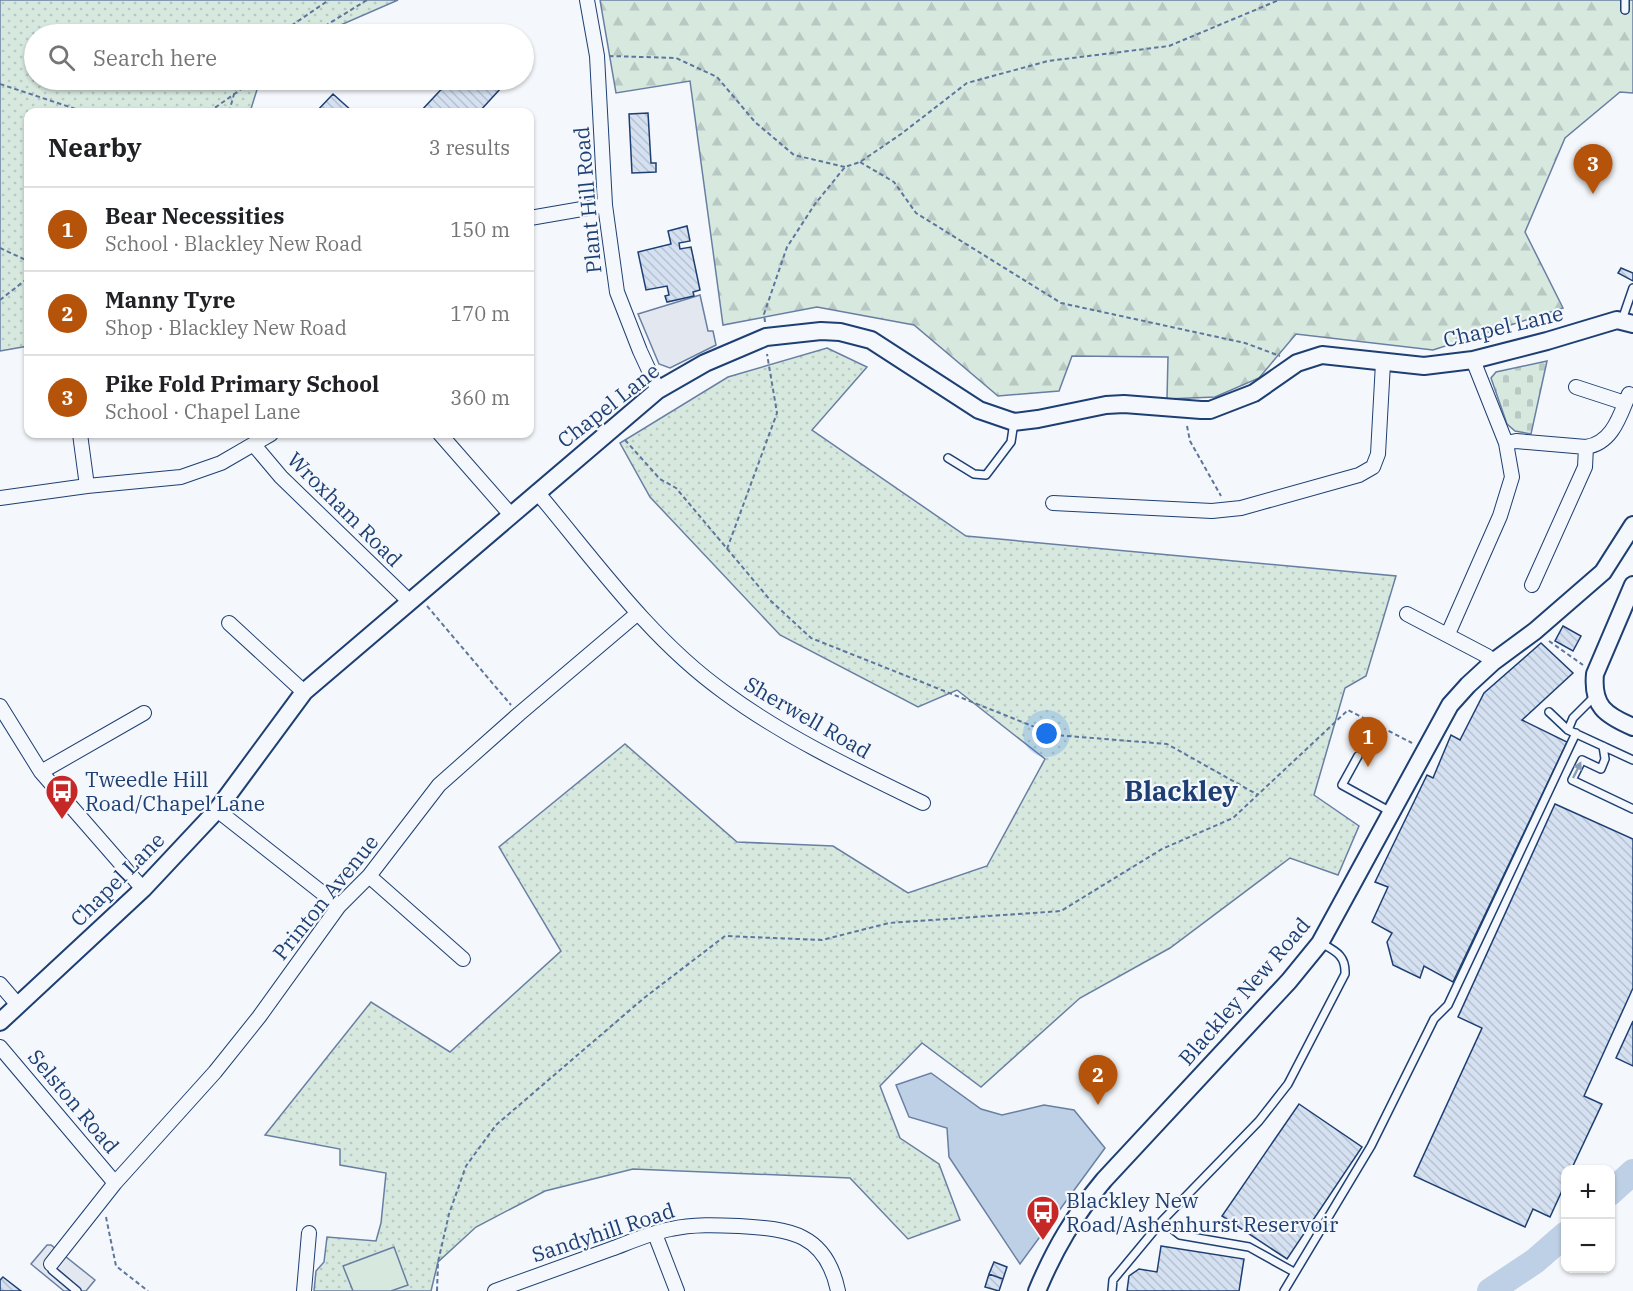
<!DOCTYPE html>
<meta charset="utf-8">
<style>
body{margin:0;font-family:"IBM Plex Serif",serif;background:#f6f6f6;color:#202124}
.controls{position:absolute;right:18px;bottom:18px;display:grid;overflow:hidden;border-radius:12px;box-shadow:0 2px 4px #0004}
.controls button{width:54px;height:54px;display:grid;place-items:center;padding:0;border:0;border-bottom:2px solid #e0e0e0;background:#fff;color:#202124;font:30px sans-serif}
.you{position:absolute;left:1047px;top:734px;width:21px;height:21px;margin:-15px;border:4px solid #fff;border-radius:50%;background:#1a73e8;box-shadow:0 0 0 9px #1a73e833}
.badge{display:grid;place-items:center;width:39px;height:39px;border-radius:50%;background:#b45309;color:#fff;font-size:20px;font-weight:700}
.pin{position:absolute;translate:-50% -50px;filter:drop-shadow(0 2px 3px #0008)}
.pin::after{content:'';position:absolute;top:32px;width:21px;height:18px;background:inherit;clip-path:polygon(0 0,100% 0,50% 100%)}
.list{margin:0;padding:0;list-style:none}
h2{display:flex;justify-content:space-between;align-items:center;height:78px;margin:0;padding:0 24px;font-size:26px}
h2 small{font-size:20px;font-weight:400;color:#757577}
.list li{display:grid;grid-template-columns:39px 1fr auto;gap:18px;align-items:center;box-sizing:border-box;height:84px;padding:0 24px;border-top:2px solid #e0e0e0}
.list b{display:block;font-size:22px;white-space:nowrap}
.list p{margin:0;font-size:20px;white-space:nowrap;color:#757577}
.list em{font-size:20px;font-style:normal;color:#757577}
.icon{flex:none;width:33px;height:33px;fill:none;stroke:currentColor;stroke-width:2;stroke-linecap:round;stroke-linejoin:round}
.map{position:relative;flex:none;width:1633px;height:1291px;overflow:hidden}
.search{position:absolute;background:#fff;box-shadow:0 2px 4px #0004;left:24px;top:24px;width:510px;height:66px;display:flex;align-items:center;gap:15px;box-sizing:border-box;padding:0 21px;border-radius:33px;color:#757577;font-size:22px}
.panel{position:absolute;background:#fff;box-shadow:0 2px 4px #0004;left:24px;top:108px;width:510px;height:330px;border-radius:12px}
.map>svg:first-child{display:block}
</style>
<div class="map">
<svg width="1633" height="1291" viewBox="0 0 1633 1291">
<defs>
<pattern id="green-dots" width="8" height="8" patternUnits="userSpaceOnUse" patternTransform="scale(1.5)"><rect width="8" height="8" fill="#d7e8df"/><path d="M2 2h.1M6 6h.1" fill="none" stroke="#b8c8c3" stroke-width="1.8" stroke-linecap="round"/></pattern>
<pattern id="forest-firs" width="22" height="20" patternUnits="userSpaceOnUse" patternTransform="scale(1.5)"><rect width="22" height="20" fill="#d7e8df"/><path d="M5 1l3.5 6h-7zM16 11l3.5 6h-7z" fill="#b8c8c3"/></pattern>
<pattern id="cemetery-stones" width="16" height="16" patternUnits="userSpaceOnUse" patternTransform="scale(1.5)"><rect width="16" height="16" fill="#d7e8df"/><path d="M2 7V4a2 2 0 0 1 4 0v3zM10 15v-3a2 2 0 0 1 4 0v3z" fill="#b8c8c3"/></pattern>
<pattern id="building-back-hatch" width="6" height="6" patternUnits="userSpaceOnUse" patternTransform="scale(1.5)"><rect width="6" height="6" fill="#d5e0f0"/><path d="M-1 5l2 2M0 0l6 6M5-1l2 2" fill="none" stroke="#b6c1d1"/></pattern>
</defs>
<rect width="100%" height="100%" fill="#f4f7fb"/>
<path fill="url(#green-dots)" stroke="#687fa3" stroke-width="1.5" d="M0,0H398L320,34H34V80H260L250,112H28V346L0,351Z
M827,348L867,367L812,430L966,536L1396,576L1366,676L1345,688L1314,795L1359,826L1338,875L1290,858L1170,948L1080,998L981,1087L922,1043L880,1086L900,1138L939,1164L960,1220L908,1239L850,1178L633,1169L545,1191L476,1227L438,1262L431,1291H314L316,1271L324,1262L327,1237L376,1241L381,1223L386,1173L340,1165V1149L265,1135L371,1002L450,1052L561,951L499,847L625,744L737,842L833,846L908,893L987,866L1045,759L957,690L918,707L780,635L650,497L620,443L728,377Z"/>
<path fill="url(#forest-firs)" stroke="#687fa3" stroke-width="1.5" d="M600,0H1633V93L1620,92L1565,138L1525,232L1563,308L1433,350L1296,334L1259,378L1215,397L1167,399L1168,357L1072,356L1059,391L998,396L914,325L817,307L723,325L690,81L616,93Z"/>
<path fill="url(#cemetery-stones)" stroke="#687fa3" stroke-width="1.5" d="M1547,361L1531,434L1515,431L1507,424L1491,378L1496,372Z"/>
<path fill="#d7e8df" stroke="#687fa3" stroke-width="1.5" d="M394,1247L408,1285L391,1291H353L343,1266Z"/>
<path fill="#e3e8f0" stroke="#687fa3" stroke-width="1.5" d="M700,295L708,331H713L716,345L670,368L659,364L638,314Z
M47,1245H51L95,1280L86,1291H64L31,1264Z"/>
<path fill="#bed0e5" stroke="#687fa3" stroke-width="1.5" d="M931,1073L981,1109L1002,1115L1044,1105L1074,1110L1105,1148L1020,1264L949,1157L947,1128L909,1117L896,1085Z"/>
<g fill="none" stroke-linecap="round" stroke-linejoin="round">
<path stroke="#bed0e5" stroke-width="26" d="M1610,1193L1633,1172
M1490,1291L1535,1261L1566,1234"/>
</g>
<path fill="url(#building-back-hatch)" stroke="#1d3f73" stroke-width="1.5" d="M450,80H492L501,88L479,112H420Z
M333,94L353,112H316Z
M648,113L651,163H656V172L632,173L629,114Z
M687,226L690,241L679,243L680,249L691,247L700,290L693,292L694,296L667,302L665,296L669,295L667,286L646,290L638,252L671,244L668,231Z
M1621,268L1633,273V281L1618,273Z
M1563,626L1581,636L1573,651L1555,641Z
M1541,643L1573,673L1522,720L1567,742L1453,982L1424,966L1420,978L1393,965L1387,942L1392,933L1372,922L1388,887L1375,882L1427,775L1433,778L1451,735L1460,740L1484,693Z
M1555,804L1633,839V988L1584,1096L1602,1104L1571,1170H1566V1182L1550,1217L1533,1209L1525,1227L1414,1176L1482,1028L1458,1017Z
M1633,1021V1066L1616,1058Z
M1299,1104L1362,1147L1287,1259L1222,1216Z
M1161,1246L1244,1259L1239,1291H1127L1129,1276L1139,1269L1157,1272Z
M994,1262L1007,1267L1003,1279L989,1274Z
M989,1274L1003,1279L999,1291L985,1287Z
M3,1277L21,1291H0V1280Z"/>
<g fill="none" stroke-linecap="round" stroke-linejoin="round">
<defs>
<path id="service" d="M1625,0V10
M1622,320L1633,288
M948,458L974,474L986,475L1011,442L1014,422
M1549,712L1568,730L1633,760
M1568,730L1573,718L1595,696
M1603,746L1605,759L1601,769L1582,760L1572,780L1633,809
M1358,756L1342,785L1391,812
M1162,1221L1180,1235L1249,1247L1294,1272
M51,1264L52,1270L77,1291
M1112,1291L1113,1280L1162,1221L1259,1121L1288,1084L1345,974C1346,955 1335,951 1321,943
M1284,1291L1371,1146L1434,1019L1448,1005L1576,733"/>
<path id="minor" d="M587,0L597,56L605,205L617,292L640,351L658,390
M530,218L605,205
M1576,387L1625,403
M80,434L87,486
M440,434L511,515
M1506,443L1516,441L1586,447C1613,443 1620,415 1629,394
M254,445L281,477L409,601
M537,492C595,561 650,639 724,692C785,737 855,770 923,803
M0,498L87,486L181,477L221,463L271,434
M1053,503L1212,511L1241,508L1359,475L1373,467L1378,454L1383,363
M1532,585L1585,467L1586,447
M1407,614L1487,656L1493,662
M229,623L304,692
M1448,634L1500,516L1512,477L1506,443L1473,360
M0,706L41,772L143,889
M41,772L144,713
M217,810L339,906
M369,876L463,959
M0,984L18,1005
M0,1047L115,1183
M655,1234L677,1291
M51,1264L115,1183L215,1072L259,1017L339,906L369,876L439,785L519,714L638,613
M304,1291L309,1233
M495,1291C533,1277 572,1263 611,1249C630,1242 650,1233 671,1229C693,1224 717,1225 739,1226C790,1229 826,1233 838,1291"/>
<path id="tertiary" d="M1633,585L1595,674C1592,706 1605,715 1633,727
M0,1022L143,889L217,810L304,692L658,390L705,363L766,337L821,331L840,332L871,340L979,410L1014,422L1038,419L1106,405L1124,404L1201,410H1210L1254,393L1297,363L1322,355L1424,366L1473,360L1547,341L1617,320L1633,324
M1037,1291C1055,1248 1074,1216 1104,1180L1289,981L1320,943L1450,705L1468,685L1493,662L1535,631L1603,572L1633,525"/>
</defs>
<use href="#service" stroke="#1d3f73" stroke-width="10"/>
<use href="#minor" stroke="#1d3f73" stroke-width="16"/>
<use href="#tertiary" stroke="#1d3f73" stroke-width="20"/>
<path stroke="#5e769c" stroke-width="2" stroke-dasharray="4.5 3" stroke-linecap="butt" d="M279,34L329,0
M312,34L367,0
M609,56L676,58L717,77L755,122L794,155L845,167
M0,84L85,112
M209,112L254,80
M229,112L238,80
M860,162L894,182L916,213L1061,303L1245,343L1280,356
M0,248L28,261
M0,300L28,278
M765,322L764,314L787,247L815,204L845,167L860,162L901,134L967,83L1048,61L1169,46L1279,0
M1187,426L1190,441L1221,496
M625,440L660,479L676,488L771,601L811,638L1055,735L1167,744L1258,795
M727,549L777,413L767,354
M427,606L511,705
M1549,641L1583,665
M106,1217L116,1266L148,1291
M437,1291L438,1262L449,1214L466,1166L496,1125L644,998L725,936L822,940L889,923L1061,911L1162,849L1233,818L1348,710L1412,743"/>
<use href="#service" stroke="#f4f7fb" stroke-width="7"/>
<use href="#minor" stroke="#f4f7fb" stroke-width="14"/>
<use href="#tertiary" stroke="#f4f7fb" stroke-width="16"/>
</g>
<defs><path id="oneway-solid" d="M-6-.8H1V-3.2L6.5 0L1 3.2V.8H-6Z" transform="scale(1.5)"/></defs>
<use fill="#889bb7" href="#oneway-solid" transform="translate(1577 770) rotate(-64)"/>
<defs>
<symbol id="bus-pin" viewBox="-11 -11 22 30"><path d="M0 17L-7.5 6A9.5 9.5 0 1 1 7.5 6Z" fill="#c62828" stroke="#f4f7fb"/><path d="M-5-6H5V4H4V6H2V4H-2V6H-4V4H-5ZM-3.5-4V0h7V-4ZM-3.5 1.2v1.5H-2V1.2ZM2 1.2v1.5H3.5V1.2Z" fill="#fff"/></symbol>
</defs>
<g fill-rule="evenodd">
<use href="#bus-pin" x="43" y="772" width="38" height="52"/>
<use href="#bus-pin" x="1024" y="1193" width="38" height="52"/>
</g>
<g text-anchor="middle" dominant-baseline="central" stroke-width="4.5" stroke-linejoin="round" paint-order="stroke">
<g font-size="21" fill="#1d3f73" stroke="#f4f7fb">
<text transform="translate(587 200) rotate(-95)">Plant Hill Road</text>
<text transform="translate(1503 326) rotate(-13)">Chapel Lane</text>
<text transform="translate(608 405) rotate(-38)">Chapel Lane</text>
<text transform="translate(345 509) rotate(45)">Wroxham Road</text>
<text transform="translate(808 717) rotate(30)">Sherwell Road</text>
<text transform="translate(117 879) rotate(-45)">Chapel Lane</text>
<text transform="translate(325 897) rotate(-51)">Printon Avenue</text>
<text transform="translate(1244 991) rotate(-49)">Blackley New Road</text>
<text transform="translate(74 1101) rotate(50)">Selston Road</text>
<text transform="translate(603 1232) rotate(-18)">Sandyhill Road</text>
</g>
<g font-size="21" fill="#1d3f73" stroke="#f4f7fb" text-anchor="start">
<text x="85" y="779">Tweedle Hill<tspan x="85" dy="24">Road/Chapel Lane</tspan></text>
<text x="1066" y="1200">Blackley New<tspan x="1066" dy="24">Road/Ashenhurst Reservoir</tspan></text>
</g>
<g font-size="27" font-weight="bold" fill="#1d3f73" stroke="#f4f7fb">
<text x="1181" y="790">Blackley</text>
</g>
</g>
</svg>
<div class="controls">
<button>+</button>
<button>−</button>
</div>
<div class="you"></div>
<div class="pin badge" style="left:1368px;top:767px">1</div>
<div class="pin badge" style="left:1098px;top:1105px">2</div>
<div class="pin badge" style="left:1593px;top:194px">3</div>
<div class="search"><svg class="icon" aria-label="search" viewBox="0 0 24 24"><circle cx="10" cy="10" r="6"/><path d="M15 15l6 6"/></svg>Search here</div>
<section class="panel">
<h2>Nearby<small>3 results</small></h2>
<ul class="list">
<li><span class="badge">1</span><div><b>Bear Necessities</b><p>School · Blackley New Road</p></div><em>150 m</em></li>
<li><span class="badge">2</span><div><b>Manny Tyre</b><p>Shop · Blackley New Road</p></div><em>170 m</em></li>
<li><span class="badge">3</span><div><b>Pike Fold Primary School</b><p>School · Chapel Lane</p></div><em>360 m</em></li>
</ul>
</section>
</div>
